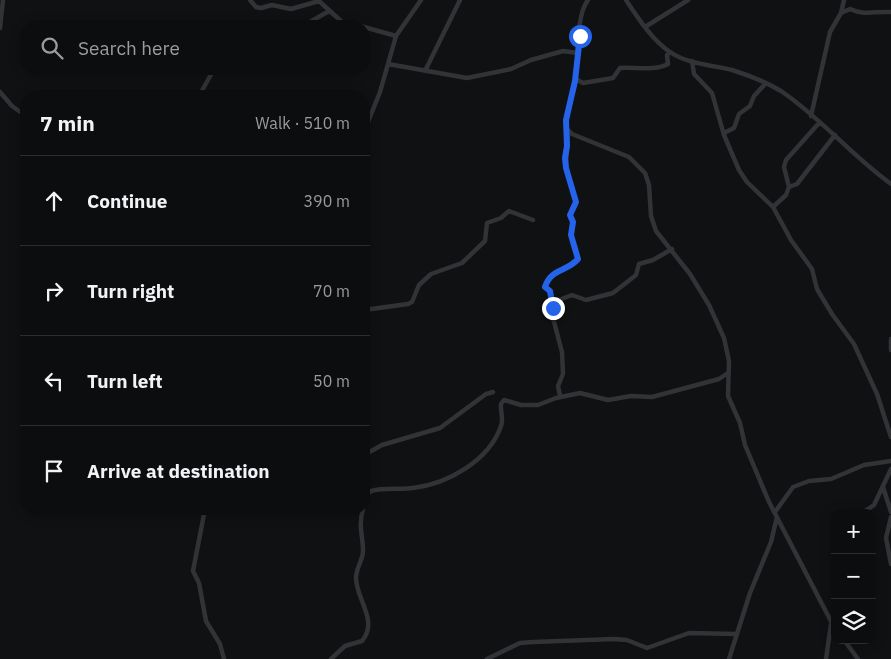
<!DOCTYPE html>
<meta charset="utf-8">
<style>
body{margin:0;font-family:"IBM Plex Sans",sans-serif;background:#151617;color:#f1f3f6}
.controls{position:absolute;right:15px;bottom:15px;display:grid;overflow:hidden;border-radius:10px;box-shadow:0 2px 12px #0003}
.controls button{width:45px;height:45px;display:grid;place-items:center;padding:0;border:0;border-bottom:1px solid #2c2d2e;background:#0c0d0e;color:#f1f3f6;font:25px sans-serif}
.stop{position:absolute;width:15px;height:15px;margin:-11px;border:4px solid #2563eb;border-radius:50%;background:#fff}
.stop.end{background:#2563eb;border-color:#fff;box-shadow:0 1px 5px #0008}
.list{margin:0;padding:0;list-style:none}
h2{display:flex;justify-content:space-between;align-items:center;height:65px;margin:0;padding:0 20px;font-size:21px}
h2 small{font-size:16px;font-weight:400;color:#9a9c9e}
.list li{display:grid;grid-template-columns:32px 1fr auto;gap:15px;align-items:center;box-sizing:border-box;height:90px;padding:0 20px;border-top:1px solid #2c2d2e}
.list b{display:block;font-size:19px;white-space:nowrap}
.list em{font-size:16px;font-style:normal;color:#9a9c9e}
.icon{flex:none;width:28px;height:28px;fill:none;stroke:currentColor;stroke-width:2;stroke-linecap:round;stroke-linejoin:round}
.map{position:relative;flex:none;width:891px;height:659px;overflow:hidden}
.search{position:absolute;background:#0c0d0e;box-shadow:0 2px 12px #0003;left:20px;top:20px;width:350px;height:55px;display:flex;align-items:center;gap:12px;box-sizing:border-box;padding:0 18px;border-radius:20px;color:#9a9c9e;font-size:19px}
.panel{position:absolute;background:#0c0d0e;box-shadow:0 2px 12px #0003;left:20px;top:90px;width:350px;height:425px;border-radius:20px}
.map>svg:first-child{display:block}
</style>
<div class="map">
<svg width="891" height="659" viewBox="0 0 891 659">
<rect width="100%" height="100%" fill="#101112"/>
<g fill="none" stroke-linecap="round" stroke-linejoin="round">
<path stroke="#313337" stroke-width="4.5" d="M250,0L256,7L261,8L272,5L291,9L319,1L342,22L362,26
M588,0C575,17 579,60 575,83C572,98 565,114 567,129L572,134L629,157L645,173L649,185L651,216L656,231L690,274L709,305L724,338L729,361L728,396L740,423L745,445L769,502L835,629
M626,0C638,18 652,40 670,52C687,64 712,65 732,70C748,75 766,82 781,91C821,118 852,156 891,184
M841,13L850,9C865,16 875,11 891,12
M303,26L329,11
M364,27L396,36
M645,27L688,0
M0,28L3,0
M692,61L694,74L712,93L724,135L739,170L747,182L773,207L791,240L812,269L817,289L832,314L854,344L877,394L891,437
M388,64L467,78L511,69L531,60L563,51L578,53
M425,71L460,0
M576,79L583,83L613,78L620,68C636,67 655,71 668,64L667,55L670,52
M0,92L12,106L26,116
M199,96L214,69
M811,116L830,32L841,13L844,0
M364,132L380,92L396,36L421,0
M724,133L734,128L739,114L750,106L754,96L766,83
M789,187L784,167L786,160L819,123
M773,207L786,195L789,187L797,184L835,135
M551,303L572,295L586,300L613,293L636,275L639,264L653,260L672,249
M364,310L408,304L412,302L419,285L431,274L462,263L485,241L487,223L501,218L509,211L533,220
M891,339V350
M560,396L558,386L563,374L562,352L553,318L550,292L545,286C552,270 567,271 578,259L571,235L573,222L570,215L576,201L566,167L568,131
M364,455L382,445L440,428L486,394L493,392
M883,487L891,512
M364,504L366,496L371,491C385,487 400,490 413,488C447,484 489,461 501,426C504,419 500,411 501,404L504,400L521,405H538L556,398L580,393L608,400L631,396L652,397L719,379L728,373
M205,509L193,571L199,583L206,621L220,644L224,659
M775,512L793,487L809,481L831,479L864,465L891,461
M862,513L874,505L891,469
M891,564L886,538L891,517
M844,640L858,659
M331,659L345,646L362,641C379,621 356,599 356,578C356,568 363,560 363,551C363,535 358,527 363,509
M487,659L520,643L533,642L614,639L627,640L647,648L689,633L736,634
M729,659L750,593L771,542L777,517
M826,659L831,624"/>
</g>
<g fill="none" stroke-linecap="round" stroke-linejoin="round">
<path stroke="#2563eb" stroke-width="6" d="M553,308L550,291L545,287C551,268 567,272 578,259L571,235L573,222L570,215L576,202L566,168L565,158L567,146L566,120L575,81L580,36"/>
</g>
</svg>
<div class="controls">
<button>+</button>
<button>−</button>
<button><svg class="icon" aria-label="layers" viewBox="0 0 24 24"><path d="M12 4l9 5-9 5-9-5zM3 14l9 5 9-5"/></svg></button>
</div>
<div class="stop" style="left:580px;top:36px"></div>
<div class="stop end" style="left:553px;top:308px"></div>
<div class="search"><svg class="icon" aria-label="search" viewBox="0 0 24 24"><circle cx="10" cy="10" r="6"/><path d="M15 15l6 6"/></svg>Search here</div>
<section class="panel">
<h2>7 min<small>Walk · 510 m</small></h2>
<ul class="list">
<li><svg class="icon" aria-label="ahead" viewBox="0 0 24 24"><path d="M12 20V5M6 11l6-6 6 6"/></svg><div><b>Continue</b></div><em>390 m</em></li>
<li><svg class="icon" aria-label="right" viewBox="0 0 24 24"><path d="M7 20v-9h11M14 6l5 5-5 5"/></svg><div><b>Turn right</b></div><em>70 m</em></li>
<li><svg class="icon" aria-label="left" viewBox="0 0 24 24"><path d="M17 20v-9H6M10 6l-5 5 5 5"/></svg><div><b>Turn left</b></div><em>50 m</em></li>
<li><svg class="icon" aria-label="arrive" viewBox="0 0 24 24"><path d="M6 21V4h12l-3 4 3 4H6"/></svg><div><b>Arrive at destination</b></div></li>
</ul>
</section>
</div>
